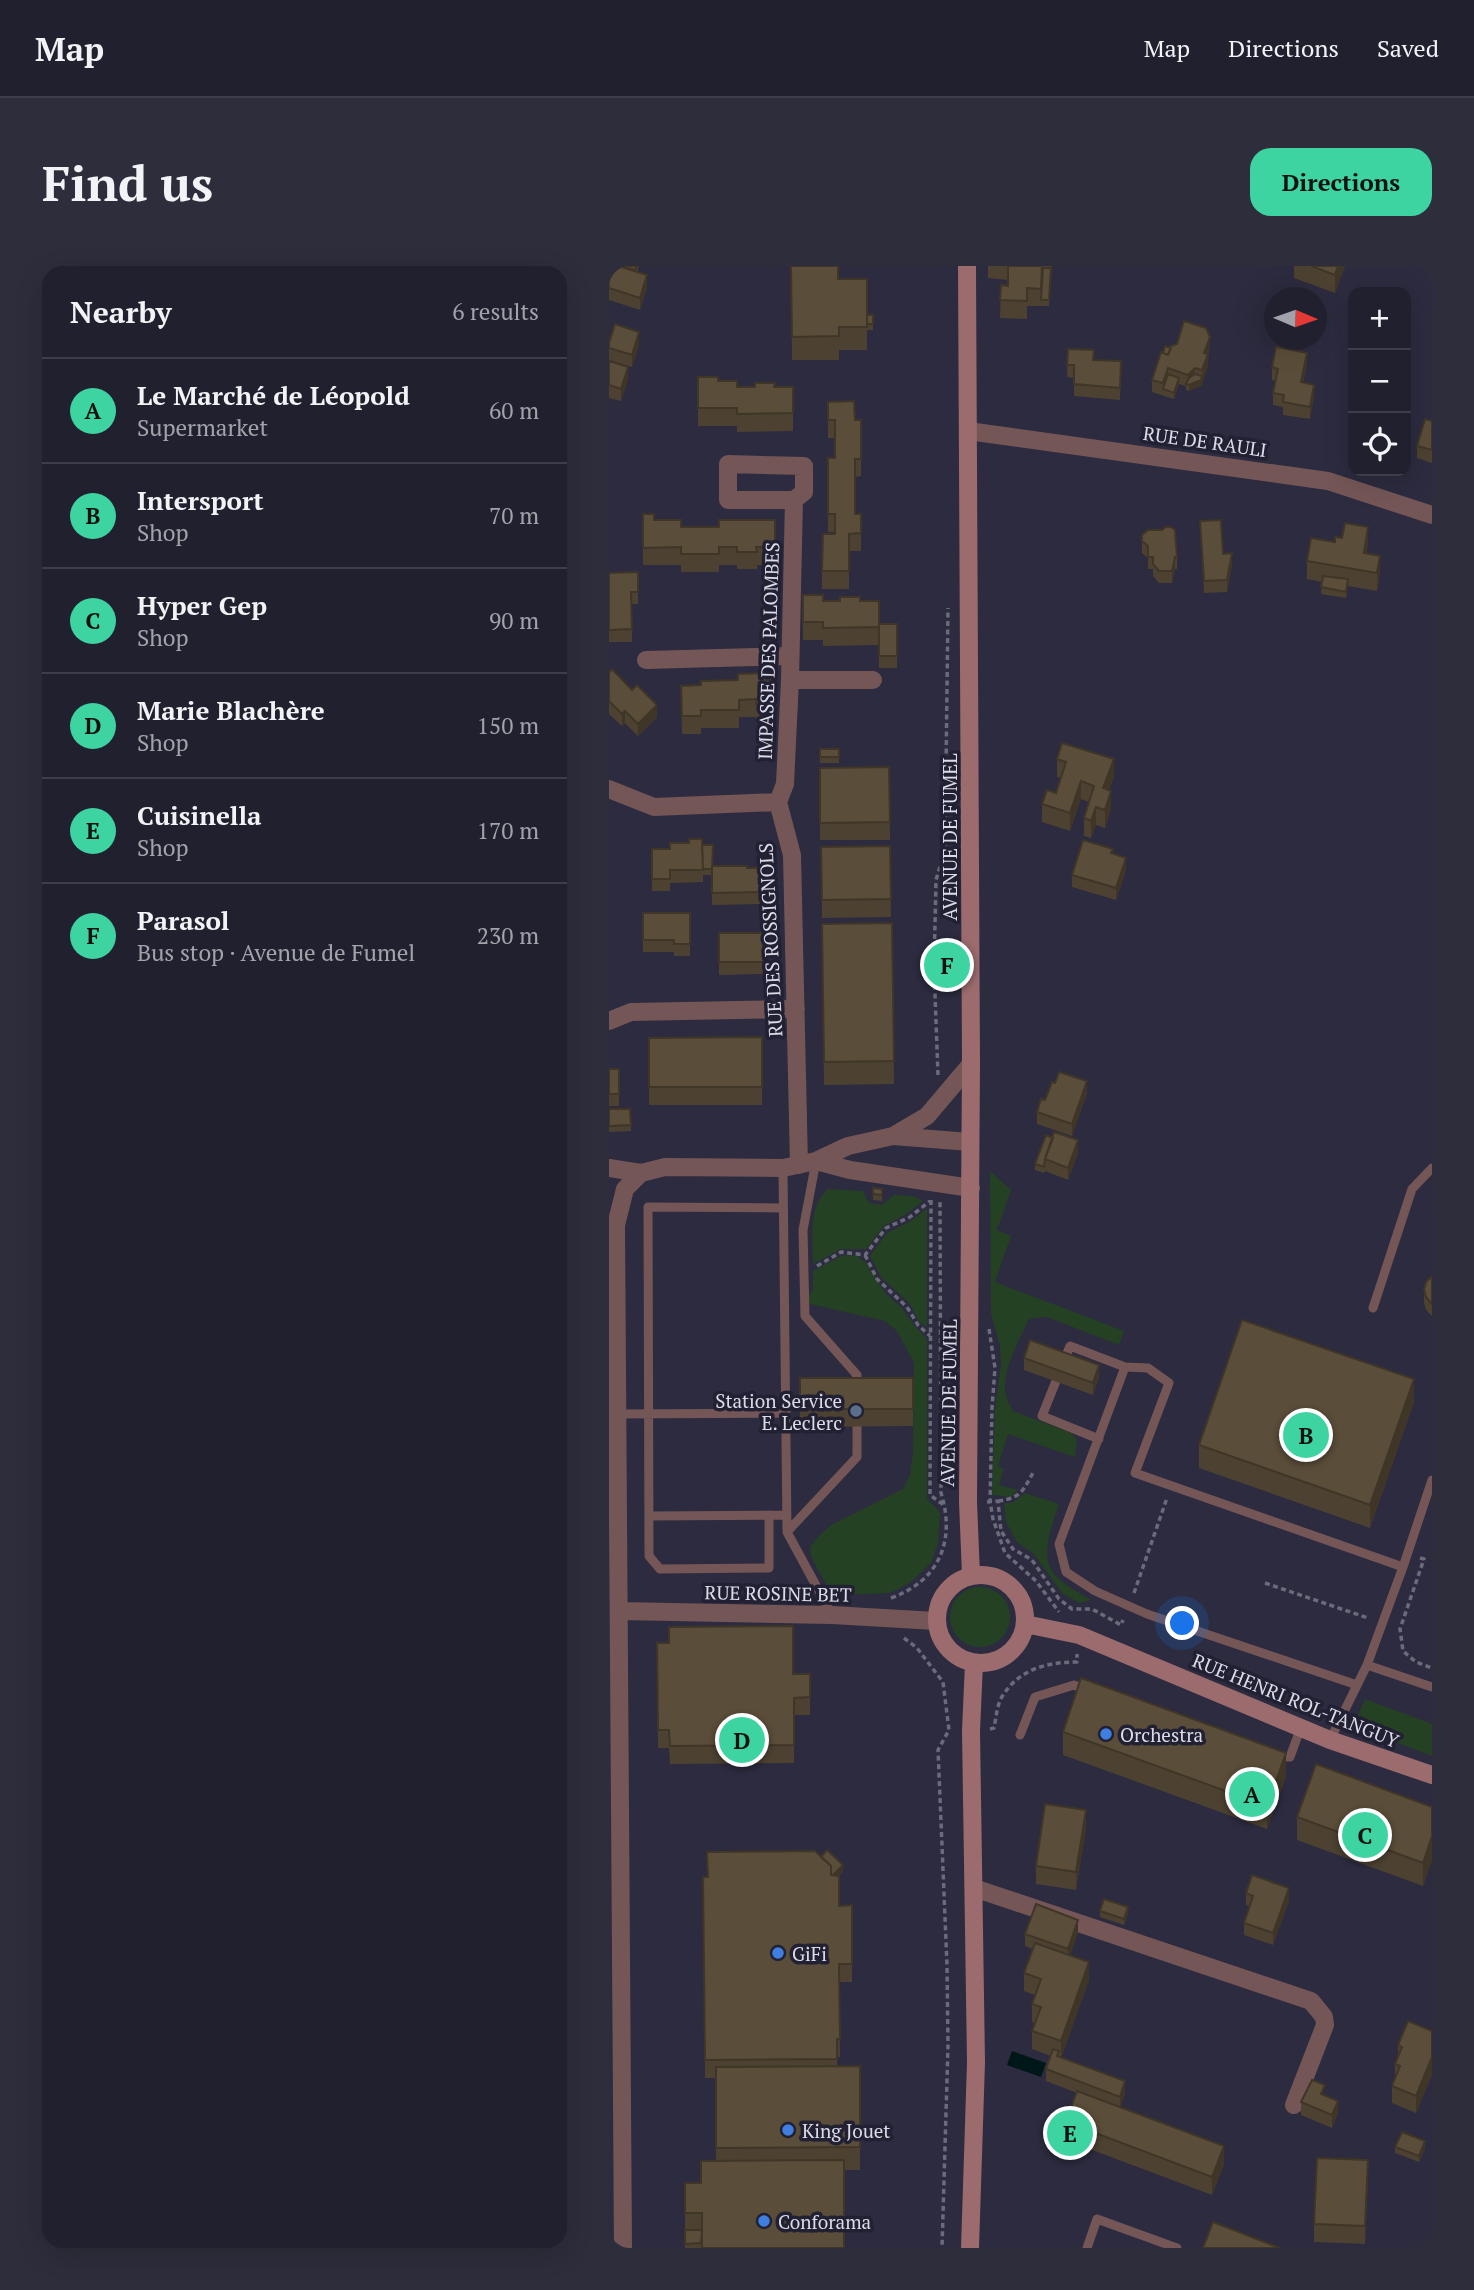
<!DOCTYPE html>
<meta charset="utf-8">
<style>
body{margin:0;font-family:"PT Serif",serif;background:#2d2d3b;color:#f1f3f6}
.controls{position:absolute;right:21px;top:21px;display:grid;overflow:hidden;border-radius:14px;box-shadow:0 7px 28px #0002}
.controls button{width:63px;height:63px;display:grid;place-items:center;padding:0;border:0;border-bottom:2px solid #3e3e4b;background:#21202f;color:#f1f3f6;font:35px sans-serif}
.compass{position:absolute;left:655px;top:21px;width:63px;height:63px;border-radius:50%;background:#21202f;box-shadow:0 7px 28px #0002;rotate:92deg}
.you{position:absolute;left:574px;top:1358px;width:24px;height:24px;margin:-18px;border:5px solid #fff;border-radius:50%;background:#1a73e8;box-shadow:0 0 0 10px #1a73e833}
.badge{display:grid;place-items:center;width:46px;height:46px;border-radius:50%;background:#3ed4a2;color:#111;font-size:23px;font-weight:700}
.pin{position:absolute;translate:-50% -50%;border:4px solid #fff;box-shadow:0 2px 7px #0006}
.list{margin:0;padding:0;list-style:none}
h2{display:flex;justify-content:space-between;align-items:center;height:91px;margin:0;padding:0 28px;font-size:30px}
h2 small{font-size:23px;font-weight:400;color:#a2a3aa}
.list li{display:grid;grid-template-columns:46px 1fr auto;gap:21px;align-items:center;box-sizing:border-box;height:105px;padding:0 28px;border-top:2px solid #3e3e4b}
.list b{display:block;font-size:26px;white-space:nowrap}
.list p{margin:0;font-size:23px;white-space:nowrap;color:#a2a3aa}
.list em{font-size:23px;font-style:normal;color:#a2a3aa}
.icon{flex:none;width:38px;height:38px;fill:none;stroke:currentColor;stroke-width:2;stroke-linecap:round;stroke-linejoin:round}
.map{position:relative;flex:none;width:823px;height:1982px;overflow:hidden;border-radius:21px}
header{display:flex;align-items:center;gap:42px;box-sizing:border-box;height:98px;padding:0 35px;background:#21202f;border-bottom:2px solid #3e3e4b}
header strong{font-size:33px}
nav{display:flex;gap:38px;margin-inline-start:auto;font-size:24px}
.intro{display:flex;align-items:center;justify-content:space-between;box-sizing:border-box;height:168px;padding:0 42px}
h1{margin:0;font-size:49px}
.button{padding:18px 32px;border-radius:21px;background:#3ed4a2;color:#111;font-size:24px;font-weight:700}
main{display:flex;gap:42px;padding:0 42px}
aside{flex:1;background:#21202f;border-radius:21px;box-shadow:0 7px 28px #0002}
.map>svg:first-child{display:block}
</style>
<header>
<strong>Map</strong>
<nav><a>Map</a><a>Directions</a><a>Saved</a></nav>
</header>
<div class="intro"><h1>Find us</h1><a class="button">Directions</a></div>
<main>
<aside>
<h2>Nearby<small>6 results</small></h2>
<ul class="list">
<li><span class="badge">A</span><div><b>Le Marché de Léopold</b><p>Supermarket</p></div><em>60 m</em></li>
<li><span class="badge">B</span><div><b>Intersport</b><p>Shop</p></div><em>70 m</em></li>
<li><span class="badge">C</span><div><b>Hyper Gep</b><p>Shop</p></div><em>90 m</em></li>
<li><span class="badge">D</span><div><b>Marie Blachère</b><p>Shop</p></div><em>150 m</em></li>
<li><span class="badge">E</span><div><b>Cuisinella</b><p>Shop</p></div><em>170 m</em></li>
<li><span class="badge">F</span><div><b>Parasol</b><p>Bus stop · Avenue de Fumel</p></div><em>230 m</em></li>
</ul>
</aside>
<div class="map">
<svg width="823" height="1982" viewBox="0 0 823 1982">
<rect width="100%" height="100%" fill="#2c2b3f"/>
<path fill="#244223" d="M381,905L402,924L388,964L402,970L386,1016L515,1065L510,1079L438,1051L420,1053C411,1073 391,1107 397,1129C398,1134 402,1140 404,1145L462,1167L468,1174L466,1191L399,1168L389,1200L395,1203L390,1219L409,1224L402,1231L383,1229L386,1143L392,1098L391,1079L382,1048Z
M219,923L254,925L260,937L273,939L285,929L304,930L314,935L299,947L275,960L257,983H232L204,998C204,972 198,942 219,923Z
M318,942V1061L310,1056L301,1038L272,1011L261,990L278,967L302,955Z
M234,989L248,990L257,997L277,1028L292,1041L305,1059L318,1073V1233L331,1246L329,1277L322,1297L301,1317L281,1327L224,1329L209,1304L202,1290L201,1281L209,1271L222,1259L294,1223L301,1209L304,1186L305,1097L288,1065L276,1055L201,1038L199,1031L204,1024V1005Z
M416,1227L450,1238C443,1260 428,1294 449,1312C458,1321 471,1327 482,1334L470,1337L453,1327L425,1288L408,1276L397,1256L395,1237H403Z
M341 1351a30 30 0 1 1 60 0a30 30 0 1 1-60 0Z
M756,1433L823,1458V1490L751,1462L749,1449Z"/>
<path fill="#001717" d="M403,1785L437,1797L432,1811L398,1799Z"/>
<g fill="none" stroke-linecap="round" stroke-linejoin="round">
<path stroke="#6b6b7c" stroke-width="3.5" stroke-dasharray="5 3.5" stroke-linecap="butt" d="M329,809L325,702L327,614L336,584L339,342
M322,934L321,1229L336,1240
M256,989L268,1013L298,1041L309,1059L321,1070
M208,1000L232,986L256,989L277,962L301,951L321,935
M380,1063L386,1102L383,1142L381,1235L384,1253L396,1287L427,1315L450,1346
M389,1235C412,1232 414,1225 425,1205
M378,1236L389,1235L392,1265L404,1283L423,1294L450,1333L463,1343H483L512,1359L514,1354
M811,1292L815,1293L791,1363L794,1385L807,1396L823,1402
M656,1317L759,1352
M525,1327L558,1232
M282,1332C330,1315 347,1275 332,1227L331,936
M295,1372L308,1382L334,1416L340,1464L329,1484L338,1699L339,1780L333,1982
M381,1463L385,1462C387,1452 388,1438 394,1429C411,1403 438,1396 468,1396V1388"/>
<path stroke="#745656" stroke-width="9" d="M207,895L194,964L196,1050L248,1109V1124
M174,902L178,1266L223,1349
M764,1042L803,923L823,902
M516,1101L450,1278L457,1306L486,1325L538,1348L748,1419
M8,1148L177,1147
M490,1173L433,1150L461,1080L516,1101L539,1102L560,1117L526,1207L794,1301
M160,1249V1302L51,1303L40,1290L39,941L174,942
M40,1250L178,1249
M178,1266L248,1191V1152
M758,1399L823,1421
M411,1469L426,1431L465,1419L480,1425
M721,1474L758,1399L794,1301L823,1214
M665,1491H681L692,1461
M478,1982L488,1953L568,1982"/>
<path stroke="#745656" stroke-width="18" d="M359,165L719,215L823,249
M37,394L181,390
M181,414H264
M0,523L45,541L169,536L183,589L190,899
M169,536L176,518L181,414L185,234H119V198L195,200V226L185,234
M0,755L22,746L187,743
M284,870L318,850L362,798
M361,876L284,870L239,880L207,895L241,904L362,922
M0,902L32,907
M10,1345L223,1349L327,1355
M365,1622L702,1735L715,1751L716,1759L685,1839
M14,1982L7,959L16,923L32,907L56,901L174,902L207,895"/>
<path stroke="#9b6b6d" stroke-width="18" d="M358,0L362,798L359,1236L362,1309
M328 1353a44 44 0 1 1 88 0a44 44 0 1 1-88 0Z
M416,1358L470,1369L721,1474L823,1509
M361,1982L367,1796L362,1465L365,1397"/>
</g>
<path fill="#4d4231" d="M3,0H30L28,6L38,21L31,44L0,34V10Z
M182,0L229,13L258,55L264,49V64H258V84H230V94H183Z
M379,0H443L440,40H418V53L391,52L392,19L399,20V14L379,12Z
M685,0H736L726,27L685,12Z
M0,77L30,79L23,101L0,94Z
M562,82L601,83L599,89V100L592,120L580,125L577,124V120L570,118L565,133L543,126V114L554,87Z
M459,83L485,94L512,95L511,134L465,130V112L458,111Z
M0,95L19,113L12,135L0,132Z
M698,99L694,116L705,131L701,153L674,149V141L664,139V127L667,114H663V101Z
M89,111L109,115L128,121H184V165L128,166V160H89Z
M219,136L246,154H252V210L246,211V248H252V285H240V323H213V305L226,268V266H219V228L226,192V172H219Z
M823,155V197L808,192V180Z
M744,158V175H743V163Z
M34,248L45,254L72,261H110L166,254V299H148V303H128V299H110V306H72V299H34Z
M591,255L614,288L623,299L618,326L595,327Z
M533,269L568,291V303H566L563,317H550L544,310V303H539V292L533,287Z
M726,276L759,279L757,287L771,307L768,325L739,320L737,332L712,328L713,316L698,313V295Z
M29,306V338H23V376H0V307Z
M194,329L214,335H251L270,358H288V402H270V379L214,380V374H194Z
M0,407L48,451L29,470L16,457L13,460L0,448Z
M158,414H167V455H147V451H130V462H92V468H73L72,420L92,419Z
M211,483H230V497H211Z
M448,493L505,511L500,524L502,543L496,562L487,559L482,572L475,570V552L480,536L472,533L461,565L433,556V538L447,527L452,512L448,511Z
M280,501L281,574H211V502Z
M93,579L104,600L138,602H153V638L103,639V609H94V616L61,617V625H43V595L61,583Z
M281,580L282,651L213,652L212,581Z
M504,588L517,604L507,634L463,621V609Z
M34,647H81V690H65V686H34Z
M283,657L285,818L215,819L213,658Z
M110,667H154V708L110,709Z
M153,771V839H40V772Z
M0,803H10V840H0Z
M478,827L463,870L428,858V846L436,834Z
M0,843H21L22,865L0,866Z
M437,869L469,887L459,914L436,905L435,907L426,904V898Z
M264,922L273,923V935L264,934Z
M823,1010V1050L817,1044L815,1037V1024Z
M415,1092L490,1111L484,1129L415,1104Z
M191,1112H304V1160L191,1161Z
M805,1136L761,1262L590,1202V1179Z
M48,1377L184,1408H201V1449H185V1497L61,1498L60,1482H49Z
M454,1466L677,1510L658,1563L454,1489Z
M823,1541V1594L814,1620L688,1574V1551Z
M477,1562L467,1624L427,1618V1600Z
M212,1591L234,1605L230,1610V1640L243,1639V1716H230L231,1791H228V1800H251V1904H235L92,1982H76V1917H92L107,1895V1812H96L94,1611Z
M637,1627L680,1635L664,1679L635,1669V1657L641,1640L637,1639Z
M491,1645L519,1647L515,1659L491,1651Z
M469,1666L461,1689L480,1714L452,1792L516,1828L511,1841L615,1898L603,1929L457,1874V1856L468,1827L437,1815V1803L442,1790L423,1783V1765L426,1757L423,1756V1738L426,1729L415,1725V1707L424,1683L416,1680V1668Z
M823,1765V1809L807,1847L783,1837V1820L786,1814V1798L789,1791V1779Z
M716,1829L729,1847L723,1862L692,1849V1836Z
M786,1881L816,1882L810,1896L786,1887Z
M759,1912L756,1978L705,1976V1958Z"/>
<path fill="#3f3628" d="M729,0H736L726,27V9Z
M38,9V21L31,44V32Z
M30,66V79L23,101V89Z
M601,71L599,100L592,120L580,125V119L579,118V109L586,102V114L593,110L595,87Z
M698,87V99L692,128V116Z
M19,101V113L12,135V123Z
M570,112V118L565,133V127Z
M705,119V131L701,153V141Z
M759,261V279L755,305V287Z
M623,287V299L618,326V314Z
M771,290V307L768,325V307Z
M566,291V303L563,317V305Z
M48,439V451L29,470V458Z
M16,445V457L13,460V448Z
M505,493V511L494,540V522Z
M472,515V533L461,565V547Z
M502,525V543L496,562V544Z
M487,541V559L482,572V555Z
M517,592V604L507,634V622Z
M478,815V827L463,870V858Z
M469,874V887L459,914V902Z
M490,1099V1111L484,1129V1117Z
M805,1113V1136L761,1262V1239Z
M677,1487V1510L658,1563V1540Z
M477,1544V1562L467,1624V1606Z
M823,1570V1594L814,1620V1597Z
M234,1599V1605L222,1618V1612Z
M680,1622V1635L664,1679V1667Z
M519,1641V1647L515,1659V1653Z
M469,1654V1666L459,1695V1683Z
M480,1696V1714L452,1793V1775Z
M823,1791V1809L807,1847V1830Z
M516,1815V1828L511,1843V1831Z
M729,1835V1847L723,1862V1849Z
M816,1875V1882L810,1896V1890Z
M615,1880V1898L603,1929V1911Z
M759,1894V1912L756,1978V1960Z"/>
<path fill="#5a4d39" stroke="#3f3628" stroke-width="2" d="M3,0H9L38,9L31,32L0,22V10Z
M12,0H28L26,4Z
M182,0H229V13H258V61H230V70L183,71Z
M399,0H433L432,23L418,22V35L391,34L392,19L399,20Z
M702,0H729L726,9Z
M434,2H442L440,34H432Z
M258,49H264V58H258Z
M575,55L597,62L601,71L595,87L599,88L593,104L586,102L579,109L559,102L554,117L543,114L552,86L559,89L562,80L568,78Z
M6,58L30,66L23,89L0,82V77Z
M556,80L562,82L559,89L554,87Z
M667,81L698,87L692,116L705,119L701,141L674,136L675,129L664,127L669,103L663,101Z
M459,83L485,84L484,94L512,95L511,122L465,118V99H458Z
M0,95L19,101L12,123L0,119Z
M559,108L570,112L565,127L554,123Z
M586,108L593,110L592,114L580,119L577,118L580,112Z
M89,111H109V115H128V121H146V117H166L165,121H184V147L128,148V142H89Z
M245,135L246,154H252V193H246V248H252V267L240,268V305H213L214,268H226V248H219V192H226V154H219V136Z
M816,153L823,155V184L808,180Z
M34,248H45V254H72V261H110V254H166V281H147L148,286H128V281H110V288H72V281L34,282Z
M612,254L614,288L623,287L618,314L595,315L591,255Z
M736,257L759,261L755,287L771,290L768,307L698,295L702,272L726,276V271L733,272Z
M556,261H562L566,264L568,291H566L563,305H550L544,298V291H539V280L533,275V269L539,264H553Z
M29,306V326H22L23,363L0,364V307Z
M714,310L739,313L737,326L712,321Z
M194,329H214V335H231V331H251V335H270V361L214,362V356H194Z
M270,358H288V390H270Z
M3,403L23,424L28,419L48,439L29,458L16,445L13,448L0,435V407Z
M158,407V414H167V438H147V433L130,434V444H92V450H73L72,420L92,419V415L129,414V408Z
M453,477L505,493L494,522L502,525L496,544L487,541L482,555L475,552L485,520L472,515L461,547L433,538L438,524L447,527L457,496L448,493Z
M211,483H230V491H211Z
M280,501L281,556L211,557V502Z
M80,573H93L94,604H61V613H43V583H61V577H80Z
M474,574L504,583L502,587L517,592L507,622L463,609Z
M93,579H104L103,603H94Z
M281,580L282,633L213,634L212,581Z
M103,600H138V602H153V626L103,627Z
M34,647H81V678H65V674H34Z
M283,657L285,795L215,796L213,658Z
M110,667H154V696H110Z
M153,771V821H40V772Z
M0,803H10V828H0Z
M450,806L478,815L463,858L428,846L432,833L436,834L443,816L446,817Z
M0,843H21L22,859L0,860Z
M445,866L469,874L459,902L436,893Z
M437,869L444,872L436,893L435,901L426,898Z
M264,922L273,923V929L264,928Z
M823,1010V1038L817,1031L815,1024L817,1016Z
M633,1054L805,1113L761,1239L590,1179Z
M421,1074L490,1099L484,1117L415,1092Z
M191,1112H304V1143H191Z
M184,1360V1408H201V1431L185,1432V1479L61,1480L60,1464H49L48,1377H60V1361Z
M472,1412L677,1487L658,1540L454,1466Z
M707,1498L823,1541V1570L814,1597L688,1551Z
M436,1538L477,1544L467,1606L427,1600Z
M218,1584L234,1599L224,1609H222V1600L212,1591Z
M206,1585L222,1600V1609L230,1610V1640L243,1639V1698H230L231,1773H228V1793L96,1794L94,1611H99L98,1586Z
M643,1609L680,1622L664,1667L635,1657L644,1630L637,1627Z
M495,1633L519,1641L515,1653L491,1645Z
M427,1638L469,1654L459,1683L416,1668Z
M426,1677L480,1696L452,1775L423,1765L432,1741L423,1738L432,1713L415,1707Z
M799,1755L823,1765V1791L807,1830L783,1820L791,1800L786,1798L793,1781L789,1779Z
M444,1783L450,1785L448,1790L516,1815L511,1831L437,1803Z
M251,1800V1881L107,1882V1801Z
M703,1814L716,1819L712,1828L729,1835L723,1849L692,1836Z
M468,1825L615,1880L603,1911L457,1856Z
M793,1866L816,1875L810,1890L786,1881Z
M708,1892L759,1894L756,1960L705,1958Z
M235,1894V1982H93V1947H76V1917H92V1895Z
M604,1956L671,1982H594Z
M76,1964H93L92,1977L76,1978Z"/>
<circle fill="#5c6f8a" stroke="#222134" stroke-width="2.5" cx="247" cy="1145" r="7"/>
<g fill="#3f7fe0" stroke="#222134" stroke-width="2.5">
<circle cx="497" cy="1468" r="7"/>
<circle cx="169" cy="1687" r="7"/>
<circle cx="179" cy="1864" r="7"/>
<circle cx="155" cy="1955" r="7"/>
</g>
<g text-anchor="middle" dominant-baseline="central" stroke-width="7" stroke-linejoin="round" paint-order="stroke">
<g font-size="19" fill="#dcdce9" stroke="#222134">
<text transform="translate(596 175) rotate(8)">RUE DE RAULI</text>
<text transform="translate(159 385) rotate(-88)">IMPASSE DES PALOMBES</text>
<text transform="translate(340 571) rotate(-90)">AVENUE DE FUMEL</text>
<text transform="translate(161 674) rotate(-93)">RUE DES ROSSIGNOLS</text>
<text transform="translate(339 1137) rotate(-89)">AVENUE DE FUMEL</text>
<text transform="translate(169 1327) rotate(1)">RUE ROSINE BET</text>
<text transform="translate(687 1434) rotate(22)">RUE HENRI ROL-TANGUY</text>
</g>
<g font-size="19" fill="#dcdce9" stroke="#222134" text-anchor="start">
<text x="233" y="1134" text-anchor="end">Station Service<tspan x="233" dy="22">E. Leclerc</tspan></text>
<text x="511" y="1468">Orchestra</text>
<text x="183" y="1687">GiFi</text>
<text x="193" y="1864">King Jouet</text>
<text x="169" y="1955">Conforama</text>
</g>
</g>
</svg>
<div class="controls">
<button>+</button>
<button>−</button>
<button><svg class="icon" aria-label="locate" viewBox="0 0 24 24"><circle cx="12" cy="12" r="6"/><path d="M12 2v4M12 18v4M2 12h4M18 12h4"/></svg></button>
</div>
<svg class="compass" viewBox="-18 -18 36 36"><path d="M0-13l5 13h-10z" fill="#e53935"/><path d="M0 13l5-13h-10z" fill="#a2a3aa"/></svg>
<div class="you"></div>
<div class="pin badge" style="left:643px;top:1528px">A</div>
<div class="pin badge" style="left:697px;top:1169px">B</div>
<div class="pin badge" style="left:756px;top:1569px">C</div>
<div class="pin badge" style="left:133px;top:1474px">D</div>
<div class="pin badge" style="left:461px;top:1867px">E</div>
<div class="pin badge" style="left:338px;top:699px">F</div>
</div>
</main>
